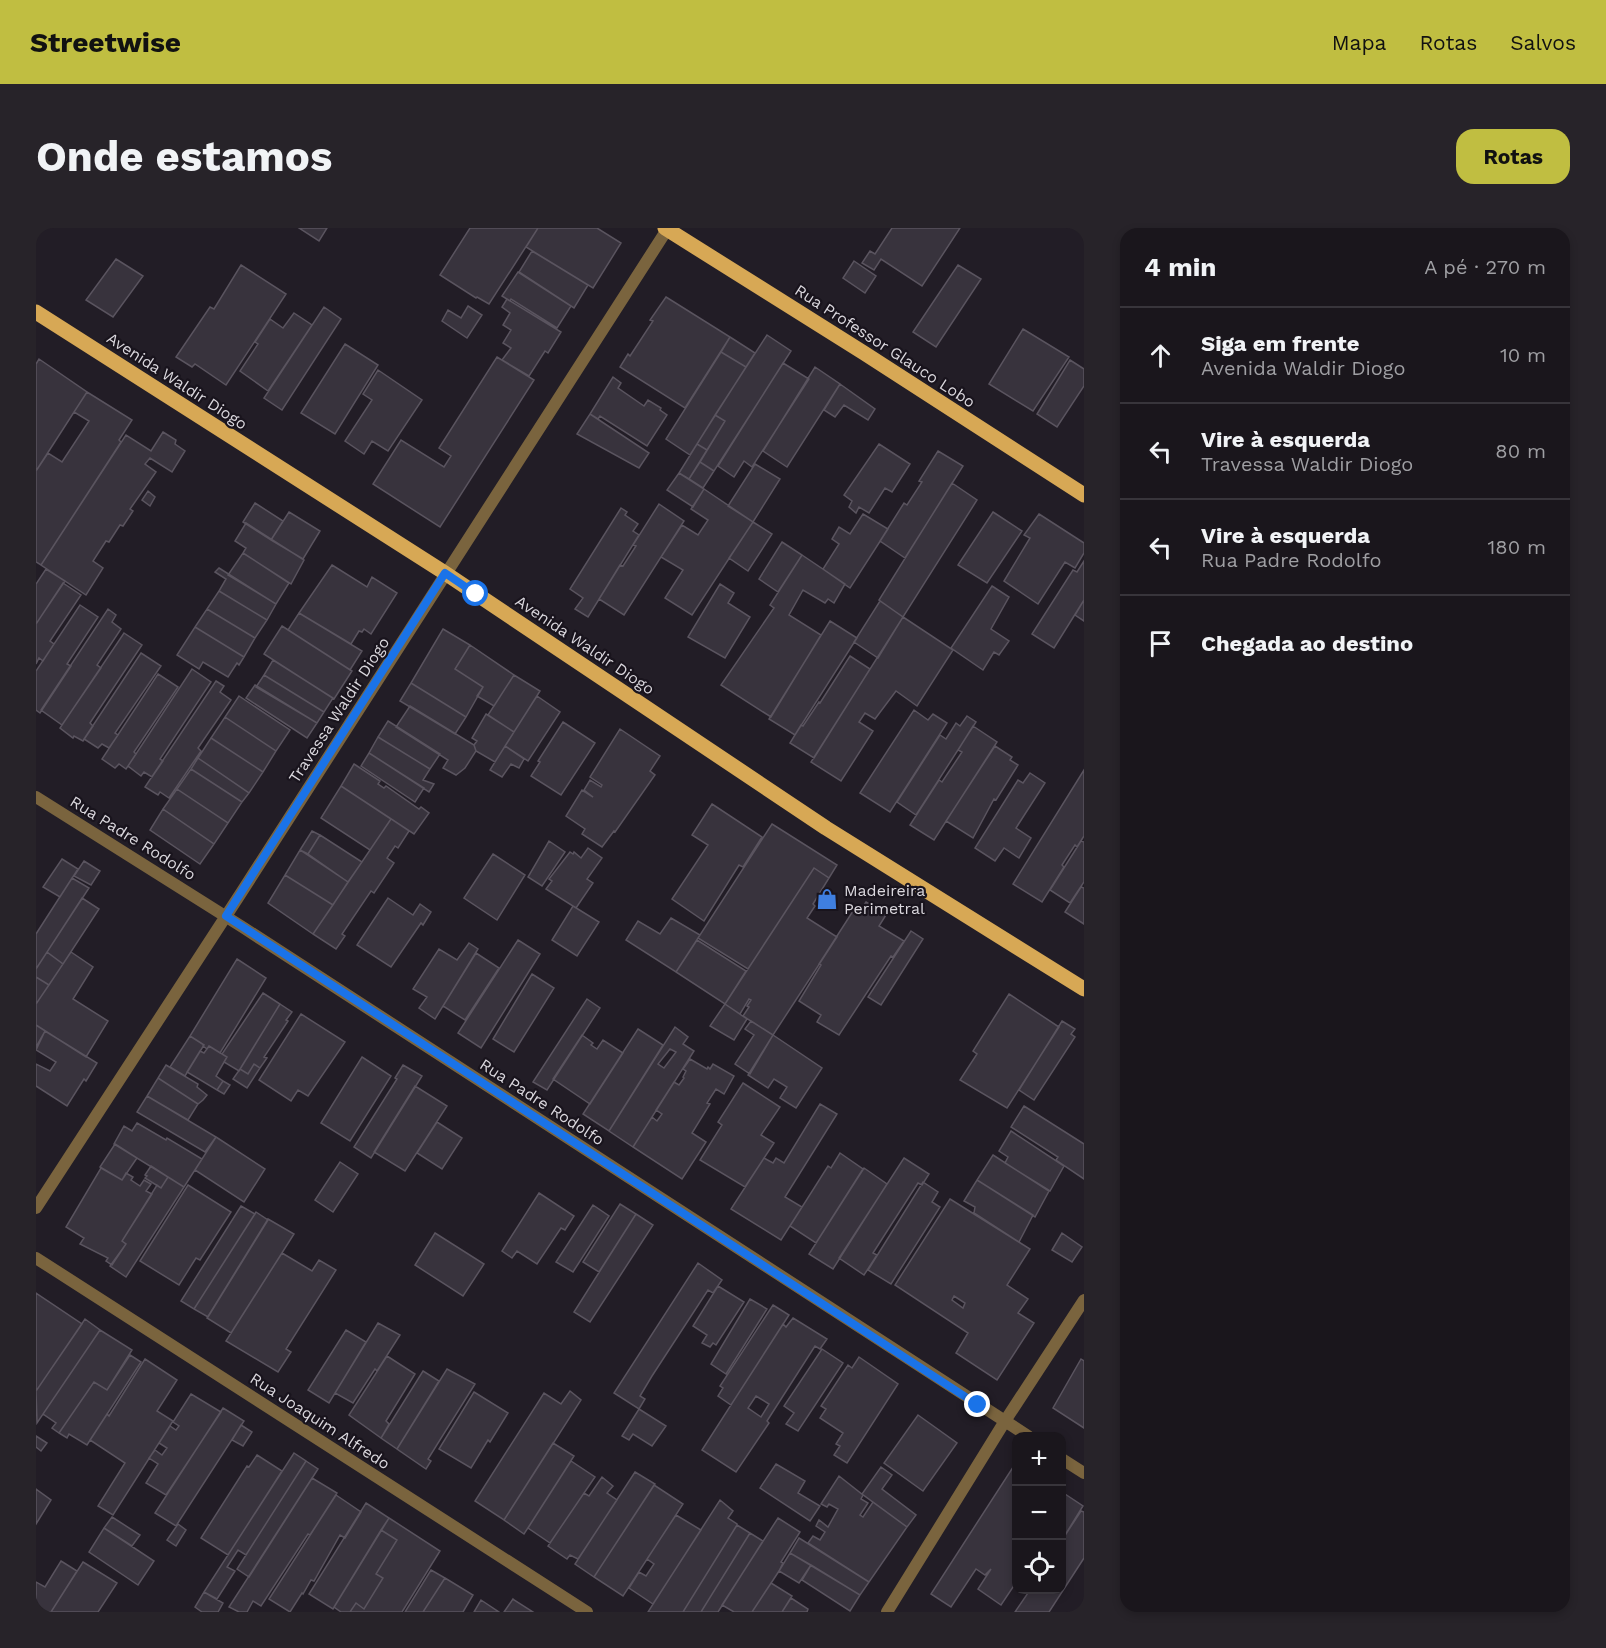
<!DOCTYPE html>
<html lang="pt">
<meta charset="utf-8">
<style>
body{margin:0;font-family:"Work Sans",sans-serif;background:#272329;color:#f1f3f6}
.controls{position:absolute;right:18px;bottom:18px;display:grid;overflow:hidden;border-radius:12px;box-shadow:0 3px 9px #0003}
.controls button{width:54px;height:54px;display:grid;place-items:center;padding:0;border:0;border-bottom:2px solid #38353b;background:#1a161c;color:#f1f3f6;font:30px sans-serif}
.stop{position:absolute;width:18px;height:18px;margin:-14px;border:4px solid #1a73e8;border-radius:50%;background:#fff}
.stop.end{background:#1a73e8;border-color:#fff;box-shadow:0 2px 6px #0008}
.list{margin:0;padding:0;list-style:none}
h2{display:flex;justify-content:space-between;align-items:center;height:78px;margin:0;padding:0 24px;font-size:26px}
h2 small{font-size:20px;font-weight:400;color:#9f9fa3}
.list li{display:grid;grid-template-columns:39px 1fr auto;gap:18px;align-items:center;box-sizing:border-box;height:96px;padding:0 24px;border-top:2px solid #38353b}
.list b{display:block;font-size:22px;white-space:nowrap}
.list p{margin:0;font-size:20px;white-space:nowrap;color:#9f9fa3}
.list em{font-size:20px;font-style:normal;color:#9f9fa3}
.icon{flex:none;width:33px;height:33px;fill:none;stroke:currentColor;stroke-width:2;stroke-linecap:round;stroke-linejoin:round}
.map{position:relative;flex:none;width:1048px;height:1384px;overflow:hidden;border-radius:18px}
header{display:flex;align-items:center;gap:36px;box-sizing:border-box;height:84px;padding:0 30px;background:#c0be41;color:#111}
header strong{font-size:28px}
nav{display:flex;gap:33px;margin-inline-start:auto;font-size:21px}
.intro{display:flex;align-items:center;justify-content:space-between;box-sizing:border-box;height:144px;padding:0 36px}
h1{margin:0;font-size:42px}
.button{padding:15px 27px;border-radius:18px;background:#c0be41;color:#111;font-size:21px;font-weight:700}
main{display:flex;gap:36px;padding:0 36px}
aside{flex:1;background:#1a161c;border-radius:18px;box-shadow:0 3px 9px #0003}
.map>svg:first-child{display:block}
</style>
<header>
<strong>Streetwise</strong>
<nav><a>Mapa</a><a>Rotas</a><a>Salvos</a></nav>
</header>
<div class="intro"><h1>Onde estamos</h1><a class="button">Rotas</a></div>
<main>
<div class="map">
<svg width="1048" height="1384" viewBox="0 0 1048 1384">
<rect width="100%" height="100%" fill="#221d26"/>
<path fill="#38333d" stroke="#5a545f" stroke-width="1.5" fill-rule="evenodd" d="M263,0H291L283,13Z
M434,0H502L453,76L441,69L440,70L404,47Z
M502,0H561L585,15L557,60L490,19Z
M856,0H924L886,58L845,31L838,42L826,35L834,23L839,26Z
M496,23L552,57L538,80L483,44Z
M80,31L107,48L77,89L50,72Z
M818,33L840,48L829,65L807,50Z
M205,37L250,66L190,157L159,136L156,139L140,129L174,79L178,81Z
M922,37L945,51L900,119L877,104Z
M482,44L535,78L521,100L475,71L474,73L466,68Z
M630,69L694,109L649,180L584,139L592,126L594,128L617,93L614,92Z
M471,71L525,104L512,125L509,123L493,148L466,132L475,120L467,115L475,102L467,97L474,85L466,79Z
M432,78L446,87L431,110L406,93L412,82L425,90Z
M288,79L305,91L246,182L228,170Z
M258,85L276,97L232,163L204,143L222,116L219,114L234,91L247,100Z
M987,101L1033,129L997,183L953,156Z
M731,107L755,123L678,243L664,234L689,193L679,187Z
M694,109L719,125L710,139L685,124Z
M309,116L342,137L299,206L265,185Z
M685,124L710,139L654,227L630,211Z
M461,129L498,152L404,299L337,256L365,212L408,239L415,228L403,220Z
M3,131L51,164L0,243V136Z
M1034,132L1048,141V158L1021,199L1001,186Z
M747,135L773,151L716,239L708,233L698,249L682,238Z
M779,139L804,156L751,239L727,223Z
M342,142L386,172L352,223L336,213L328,226L309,213L336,172L327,166Z
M577,149L585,155L582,160L608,178L612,172L625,180L624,182L631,187L611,218L564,188L562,191L554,186Z
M804,156L839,181L832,192L808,177L799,189L788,182Z
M51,164L96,192L83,212L85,214L5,337L0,334V243L12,225L26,234L53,193L38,184Z
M554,186L613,225L603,240L541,206Z
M679,187L689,193L671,222L661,216Z
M127,204L140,212L139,216L149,223L136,244L114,230L109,236L120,244L94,281L97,283L87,298L84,297L73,314L70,313L57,333L67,340L50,367L5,337L90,207L115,223Z
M661,216L671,222L653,251L643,245Z
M843,216L874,236L856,264L849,260L833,285L823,279L820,285L813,279L816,273L808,267Z
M902,223L927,238L869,330L844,313L868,275L871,277L886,254L883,253Z
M664,234L678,243L667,260L653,251Z
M719,236L744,251L717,294L692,278Z
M643,245L668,261L657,279L631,262Z
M916,255L941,272L867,389L843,372Z
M668,261L717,294L656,387L629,370L647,342L625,329L646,297L662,307L672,292L655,281Z
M112,263L119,269L114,278L106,272Z
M219,275L247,293L235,312L207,294Z
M623,276L648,293L588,387L563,371L584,337L587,338L600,318L597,317Z
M585,280L591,284L589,287L602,296L597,303L603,307L552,389L539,381L547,370L534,361Z
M253,284L284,303L267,331L235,312Z
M957,284L986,303L951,355L922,337Z
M827,286L852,301L814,360L787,341L803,316L796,311L803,299L814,306Z
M1003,286L1048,315V325L1039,340L1029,334L1002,376L968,353L994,310L988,307Z
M717,294L736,306L712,343L693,330Z
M210,295L268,332L255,356L207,325L210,320L199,313Z
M746,314L766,327L742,364L723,351Z
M207,325L253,355L240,376L192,347Z
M766,327L809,356L798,375L792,371L789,375L767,362L753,387L785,407L735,489L685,457L738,380L734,377Z
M1048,333V372L1018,420L996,406L1037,342L1041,344Z
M296,337L331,359L336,349L361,365L335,406L328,401L326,404L323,403L315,416L263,385Z
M183,340L240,376L231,392L183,363L190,351L179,344Z
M10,341L29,353L0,396V356Z
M27,355L45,367L14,413L18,416L7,433L3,430L0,436V396Z
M684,356L698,365L692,375L714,389L689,430L652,409Z
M956,358L973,369L955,401L973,413L963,427L958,424L947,442L915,420Z
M183,363L231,392L219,410L171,381Z
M1048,372V393L1039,387Z
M844,373L867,389L842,430L818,414Z
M44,377L62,389L31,436L35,438L4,485L0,482V443Z
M72,381L80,387L76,394L85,401L61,437L65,440L26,497L5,482Z
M171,381L219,410L208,429L159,399Z
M263,385L326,423L314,442L252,402Z
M867,389L917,422L881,478L860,463L839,491L829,485L823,494L837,503L805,553L775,534Z
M794,393L821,410L759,507L733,491Z
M246,398L316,443L298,471L228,426Z
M159,399L208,429L203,437L201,435L192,449L167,434L163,441L141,427Z
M407,401L434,417L419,441L447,459L430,489L375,455Z
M88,405L106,417L54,495L57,498L47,513L38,508L37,510L24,500Z
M434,417L478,447L458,478L441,468L447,459L419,441Z
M105,425L125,438L79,505L82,507L73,520L66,516L62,520L48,511Z
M814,428L834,441L778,530L754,515L765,497L767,498L783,474L784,475Z
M237,432L297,470L288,484L228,447Z
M156,441L175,454L124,531L127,533L116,549L108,544L105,548L92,538Z
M122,446L142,459L98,524L100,526L90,541L83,536L79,540L66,531Z
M228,447L288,484L281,495L220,459Z
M478,447L504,463L478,504L452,487Z
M180,453L188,458L184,464L195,472L162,520L165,523L133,570L124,564L122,567L109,559Z
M375,455L430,489L419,506L364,473Z
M219,457L281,495L271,510L210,470Z
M203,468L254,502L240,523L189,489Z
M501,468L524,484L492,533L469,518Z
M374,478L438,517L440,523L429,540L420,547L407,540L412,532L360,499Z
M878,482L892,492L897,486L911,495L854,584L824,565Z
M450,486L478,504L459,534L440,523L438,517L441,513L436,510Z
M931,488L940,494L880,587L861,574L904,507L910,511L920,495L924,498Z
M189,489L240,523L227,544L175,510Z
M352,493L404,526L394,541L342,509Z
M527,494L559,515L525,567L495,548L504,534L502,533Z
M937,498L961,514L898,612L874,597L903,552L906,554L926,524L922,522Z
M584,501L624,528L614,543L619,547L579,604L578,603L566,619L546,606L549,601L530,588L546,562L557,569L548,562L554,552L565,559L566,557L554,549Z
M342,509L394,541L387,552L398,556L393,564L333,525Z
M175,510L227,544L213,565L162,530Z
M469,518L488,531L483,540L475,536L466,549L454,542Z
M959,518L976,529L974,532L982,537L960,572L958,571L937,610L910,593Z
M333,525L388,560L379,574L325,538Z
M162,530L213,565L206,574L155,541Z
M318,536L344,553L342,556L348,560L350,558L383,581L385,579L393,585L378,606L305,558Z
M155,541L206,574L192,595L141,561Z
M1048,542V608L1041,619L1039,617L1026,637L1028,639L1006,674L977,656Z
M994,545L1009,555L980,600L995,610L983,630L968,620L959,633L939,620L982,552L987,555Z
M305,558L355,591L334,622L285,590Z
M141,561L192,595L178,616L127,581Z
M676,576L726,609L707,639L703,637L668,693L636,671L672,617L656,607Z
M127,581L178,616L164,636L114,602Z
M355,591L373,603L362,620L359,618L351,630L358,635L338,665L335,663L306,706L309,708L300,721L277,706Z
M736,596L801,637L793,650L778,640L712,741L662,710Z
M276,603L284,607L272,626L264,622Z
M284,607L326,634L312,654L272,626Z
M513,613L529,624L506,658L492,649Z
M1045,613L1048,614V654L1034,675L1014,662Z
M552,620L566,630L551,651L557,655L540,680L510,661L516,653L513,651L534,624L537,626L538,624L545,630Z
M264,622L312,654L297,677L249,647Z
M457,626L489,647L461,692L428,670Z
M26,631L42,641L24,669L7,659Z
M48,633L64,643L55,657L38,648Z
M778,640L793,650L777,676L779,678L771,690L801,709L737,807L707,788L713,779L711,778L715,772L713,771L704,786L689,776Z
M249,647L297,677L277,706L232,675Z
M36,650L53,660L0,741V706Z
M1045,659L1048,660V696L1029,684Z
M46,670L63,681L27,736L11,724Z
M352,670L377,687L384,676L395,684L387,697L385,695L355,739L321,717Z
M830,674L850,687L843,698L868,713L857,729L855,728L803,807L781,794L785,787L763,773L785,737L783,736L817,683L822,686Z
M537,678L563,694L541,728L516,712Z
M635,690L664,707L640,744L590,712L602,693L624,706Z
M875,703L887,711L845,777L832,769Z
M482,712L504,726L445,820L422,805Z
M661,712L710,743L689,776L640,744Z
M433,715L442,721L399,791L383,780L391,769L377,761L403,721L421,732Z
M11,724L27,736L13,757L0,749V741Z
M35,724L57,739L37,771L72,793L50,829L0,797V776Z
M440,725L463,740L429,792L407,778Z
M201,731L230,750L184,825L173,818L171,821L167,818L168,817L154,808Z
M496,746L518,760L478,824L457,811Z
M0,749L13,757L0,776Z
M227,765L244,776L203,843L188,834L191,829L186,826Z
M973,766L1023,799L971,880L924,852L941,826L937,823Z
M551,771L564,780L511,862L497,854Z
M244,776L256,784L250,792L252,793L228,829L231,830L224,840L218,836L212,846L204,841Z
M689,776L711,791L698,812L674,798Z
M265,786L309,814L272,868L262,862L255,873L223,852Z
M715,793L737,807L714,846L699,836L718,807L709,801Z
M1026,793L1039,801L1035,806L1039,809L998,872L983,862Z
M0,797L9,803L0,819Z
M639,799L652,809L647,816L658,823L597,919L573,903ZM634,821L640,824L628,840L622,836Z
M602,801L627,817L573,903L547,886Z
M9,803L61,835L50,853L48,851L31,878L0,858V836L14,843L20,834L0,822Z
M546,807L557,815L555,817L561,821L567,812L587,825L554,876L517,851Z
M737,807L786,840L760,880L744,870L751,859L738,851L732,860L712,847Z
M154,808L168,817L149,848L134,839Z
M173,818L191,829L180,848L187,853L181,862L151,844L164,823L168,825Z
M326,829L355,848L314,913L285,895Z
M654,831L671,841L672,839L674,841L677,836L698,848L688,866L680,861L671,875L674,876L656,905L670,914L646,951L597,919L616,889L621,893L626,886L620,882L638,854L643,857L648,850L647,849L650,843L647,841Z
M218,836L224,840L211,860L197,851L204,841L212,846Z
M130,837L162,856L161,859L171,867L167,872L162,876L122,850Z
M367,837L386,848L335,930L318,919L361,851L359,850Z
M122,850L162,876L152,892L111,868Z
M187,853L194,857L188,866L181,862Z
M707,855L744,879L725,907L738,915L709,959L664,932L686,897L682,894Z
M379,858L411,878L369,943L338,924Z
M111,868L180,909L169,924L101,884Z
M784,876L801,886L749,969L766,979L745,1012L695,981L728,930L737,935L740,930L748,935Z
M988,878L1048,916V951L1020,932L1022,929L975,899Z
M401,894L426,910L406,941L381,925Z
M101,895L130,912L131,910L166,931L148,959L78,916L88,898L96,903Z
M975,903L1028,938L1014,963L969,935L972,929L963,923Z
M180,909L229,941L208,974L159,942Z
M79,916L101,930L86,952L64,939Z
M804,925L827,941L780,1015L754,998L792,938L795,940Z
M957,927L1013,963L999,989L941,952Z
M868,930L893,946L886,957L882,955L837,1025L841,1027L828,1047L803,1030Z
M304,934L322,946L297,984L279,972Z
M115,938L132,949L125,960L109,950L111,948L109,947Z
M65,940L86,952L90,945L97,949L95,952L104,958L108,952L115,956L110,963L116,966L86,1013L90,1016L76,1037L70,1033L72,1030L44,1016L48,1010L30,999Z
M828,940L851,956L797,1041L773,1026Z
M132,949L148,959L90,1049L74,1038L90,1016L86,1013L121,957L125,960Z
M941,952L997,987L983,1014L938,985L939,979L928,973Z
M887,954L902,964L896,974L904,979L855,1056L832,1042Z
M152,957L195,984L164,1032L160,1030L143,1057L104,1033Z
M503,965L538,988L529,1002L525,1000L501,1036L481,1023L476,1030L466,1023Z
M914,971L994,1021L971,1057L992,1071L982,1085L998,1095L961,1152L920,1125L932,1105L859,1057ZM918,1068L929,1075L927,1080L916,1072Z
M584,976L600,986L563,1044L547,1034Z
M557,977L573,988L537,1044L520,1034Z
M205,978L219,986L158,1081L145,1073Z
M220,984L232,992L172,1089L158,1081Z
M600,986L617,997L554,1094L538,1084Z
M232,991L258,1006L195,1105L171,1090Z
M399,1005L448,1036L427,1068L379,1037Z
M1026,1005L1046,1019L1036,1034L1016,1022Z
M246,1025L276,1043L283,1032L300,1042L250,1121L255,1124L242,1144L190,1113Z
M662,1035L686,1052L677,1065L672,1062L616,1148L604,1168L609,1171L603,1181L578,1165Z
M682,1058L708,1074L680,1117L677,1115L674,1119L666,1115L671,1107L657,1098Z
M0,1065L46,1096L0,1163Z
M714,1071L731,1081L690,1146L675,1136Z
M737,1077L753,1087L695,1177L682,1168L687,1160L684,1158Z
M757,1090L791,1111L784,1121L779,1118L731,1193L733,1195L700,1244L666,1222L747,1096L750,1099ZM720,1168L733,1176L725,1189L712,1180Z
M49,1091L64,1102L1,1195L0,1163Z
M342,1095L364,1107L341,1143L339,1141L317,1175L299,1165Z
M64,1102L96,1122L71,1162L58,1154L23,1205L16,1200L20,1195L7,1186Z
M310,1102L330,1114L293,1175L272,1162Z
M786,1121L807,1135L762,1203L750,1196L758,1185L748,1178Z
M94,1127L105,1134L51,1217L33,1206L31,1210L23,1205L58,1154L71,1162Z
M351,1128L379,1146L350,1193L353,1196L345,1210L313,1187Z
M823,1129L862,1156L811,1235L798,1227L804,1218L800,1216L807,1205L784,1190L790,1181L785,1178L812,1137L816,1140Z
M109,1131L141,1152L121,1183L137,1193L77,1287L62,1278L89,1235L54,1212L71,1186L73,1188Z
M1045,1131L1048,1133V1200L1017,1180Z
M411,1141L439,1156L392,1231L395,1233L390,1241L361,1221Z
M387,1143L403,1153L361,1221L345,1210Z
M534,1163L545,1172L468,1292L439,1273L508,1165L525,1176Z
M438,1164L472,1185L454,1214L452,1212L435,1240L403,1221Z
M155,1166L185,1184L130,1267L110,1255L122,1236L113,1230L119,1222L126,1227L131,1220L123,1215L134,1198L140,1202L143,1198L137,1194Z
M187,1180L208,1193L140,1298L119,1285Z
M603,1181L630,1198L616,1218L597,1206L593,1212L586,1208Z
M882,1187L921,1215L887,1263L848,1235Z
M205,1197L216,1204L207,1218L196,1212Z
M0,1208L11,1215L5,1223L0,1219Z
M517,1215L538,1228L488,1306L468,1292Z
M258,1225L270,1233L210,1327L202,1322L191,1339L199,1343L181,1371L168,1364Z
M221,1227L246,1243L192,1327L165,1310L211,1238L213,1239Z
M270,1233L282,1241L213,1349L201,1341Z
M535,1233L559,1249L514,1315L492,1300Z
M981,1233V1357L979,1356L965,1377L942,1361L955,1341L949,1347L940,1341L915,1379L895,1366Z
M740,1236L769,1253L762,1265L784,1278L774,1293L724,1260Z
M845,1239L856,1247L846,1261L880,1287L871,1299L826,1266Z
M599,1244L619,1256L558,1349L539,1336Z
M803,1248L827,1267L825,1271L832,1275L824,1287L827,1289L837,1274L871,1299L833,1354L772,1315L777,1308L784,1312L789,1304L780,1298L783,1292L792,1299L802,1281L793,1276L791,1279L785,1276Z
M566,1249L577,1258L571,1265L581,1272L542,1331L534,1327L531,1331L512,1318L548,1265L553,1268Z
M276,1250L301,1265L274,1307L272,1306L225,1378L217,1373L211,1384H203L193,1379Z
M618,1257L647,1276L587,1368L558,1349Z
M0,1261L15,1272L0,1296Z
M1026,1264L1047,1278L1026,1312Z
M300,1267L325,1284L309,1310L304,1307L278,1353L275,1352L267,1366L266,1365L254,1384L233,1371Z
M684,1272L697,1283L692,1290L701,1296V1297L647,1384H612Z
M330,1275L353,1290L297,1381L273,1366Z
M1045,1283L1048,1284V1330L1013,1384H979L994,1362H1026V1312Z
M640,1287L665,1302L617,1376L593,1360L603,1344L610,1348L618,1336L611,1331Z
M76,1289L104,1307L96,1318L68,1300Z
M353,1290L404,1323L366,1384H314L320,1375L328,1381L347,1350L340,1346L361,1312L345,1302Z
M742,1290L764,1304L745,1334L747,1335L743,1343L716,1384H698L686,1377Z
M142,1296L150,1302L140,1318L131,1312Z
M701,1297L714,1305L665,1384H647Z
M68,1300L118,1333L102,1357L53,1324Z
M345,1302L361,1312L340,1346L347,1350L328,1381L320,1375L314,1384H305L298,1379Z
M714,1305L727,1313L682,1384H665Z
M763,1310L833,1354L824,1367L754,1325Z
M754,1325L775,1337L763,1355L743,1343Z
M25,1333L41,1343L15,1384H0V1354L9,1359Z
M47,1334L81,1355L62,1384H15Z
M775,1337L824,1367L814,1383L766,1352Z
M395,1342L409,1350L387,1384H369Z
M409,1350L437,1367L427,1384H387Z
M735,1355L756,1368L746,1384H716Z
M168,1364L187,1375L182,1384H166L159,1379Z
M755,1370L772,1381L771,1384H746Z
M477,1371L478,1372L497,1384H468Z
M445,1372L463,1384H438Z"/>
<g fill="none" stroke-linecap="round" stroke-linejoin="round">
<path stroke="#7a643e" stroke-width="12" d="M0,569L208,700L992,1208
M0,980L205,665L632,0
M0,1030L551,1384
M1026,1231L1048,1245
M851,1384L969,1193L1048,1072"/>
<path stroke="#d7a855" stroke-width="15" d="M629,0L828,125L1048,267
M0,84L409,345L790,600L1048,761"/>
</g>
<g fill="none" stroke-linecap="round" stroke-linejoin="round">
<path stroke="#1a73e8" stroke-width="8" d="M440,366L409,345L190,688L942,1177"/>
</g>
<defs>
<symbol id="shop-bare" viewBox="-9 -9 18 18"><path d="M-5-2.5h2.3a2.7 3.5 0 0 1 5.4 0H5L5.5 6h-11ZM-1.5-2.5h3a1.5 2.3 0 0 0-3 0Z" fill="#3f7fe0" stroke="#19141d" stroke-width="2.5" paint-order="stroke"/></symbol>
</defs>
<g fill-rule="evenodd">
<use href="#shop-bare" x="776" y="656" width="30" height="30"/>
</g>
<g text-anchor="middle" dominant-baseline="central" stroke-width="4.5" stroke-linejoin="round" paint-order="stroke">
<g font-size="16" fill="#dad7dd" stroke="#19141d">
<text transform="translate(849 118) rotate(33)">Rua Professor Glauco Lobo</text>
<text transform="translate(141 153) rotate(33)">Avenida Waldir Diogo</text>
<text transform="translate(549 417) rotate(34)">Avenida Waldir Diogo</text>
<text transform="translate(303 482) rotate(-57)">Travessa Waldir Diogo</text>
<text transform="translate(97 610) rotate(32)">Rua Padre Rodolfo</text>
<text transform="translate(506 874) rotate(33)">Rua Padre Rodolfo</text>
<text transform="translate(284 1193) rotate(33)">Rua Joaquim Alfredo</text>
</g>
<g font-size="16" fill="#dad7dd" stroke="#19141d" text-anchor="start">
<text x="808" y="662">Madeireira<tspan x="808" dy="18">Perimetral</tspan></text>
</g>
</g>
</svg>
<div class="controls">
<button>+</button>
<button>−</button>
<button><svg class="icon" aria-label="locate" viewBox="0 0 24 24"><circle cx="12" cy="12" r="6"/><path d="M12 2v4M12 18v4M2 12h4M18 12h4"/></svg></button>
</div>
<div class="stop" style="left:440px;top:366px"></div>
<div class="stop end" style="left:942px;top:1177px"></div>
</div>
<aside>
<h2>4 min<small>A pé · 270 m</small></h2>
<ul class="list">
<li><svg class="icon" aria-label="ahead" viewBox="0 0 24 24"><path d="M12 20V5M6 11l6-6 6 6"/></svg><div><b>Siga em frente</b><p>Avenida Waldir Diogo</p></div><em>10 m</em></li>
<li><svg class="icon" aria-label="left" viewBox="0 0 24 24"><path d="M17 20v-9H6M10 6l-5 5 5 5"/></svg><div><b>Vire à esquerda</b><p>Travessa Waldir Diogo</p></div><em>80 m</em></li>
<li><svg class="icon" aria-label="left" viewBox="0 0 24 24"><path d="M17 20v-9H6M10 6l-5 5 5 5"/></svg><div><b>Vire à esquerda</b><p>Rua Padre Rodolfo</p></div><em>180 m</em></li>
<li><svg class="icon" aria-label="arrive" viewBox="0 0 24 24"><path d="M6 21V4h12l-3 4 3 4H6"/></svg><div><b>Chegada ao destino</b></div></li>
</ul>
</aside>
</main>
